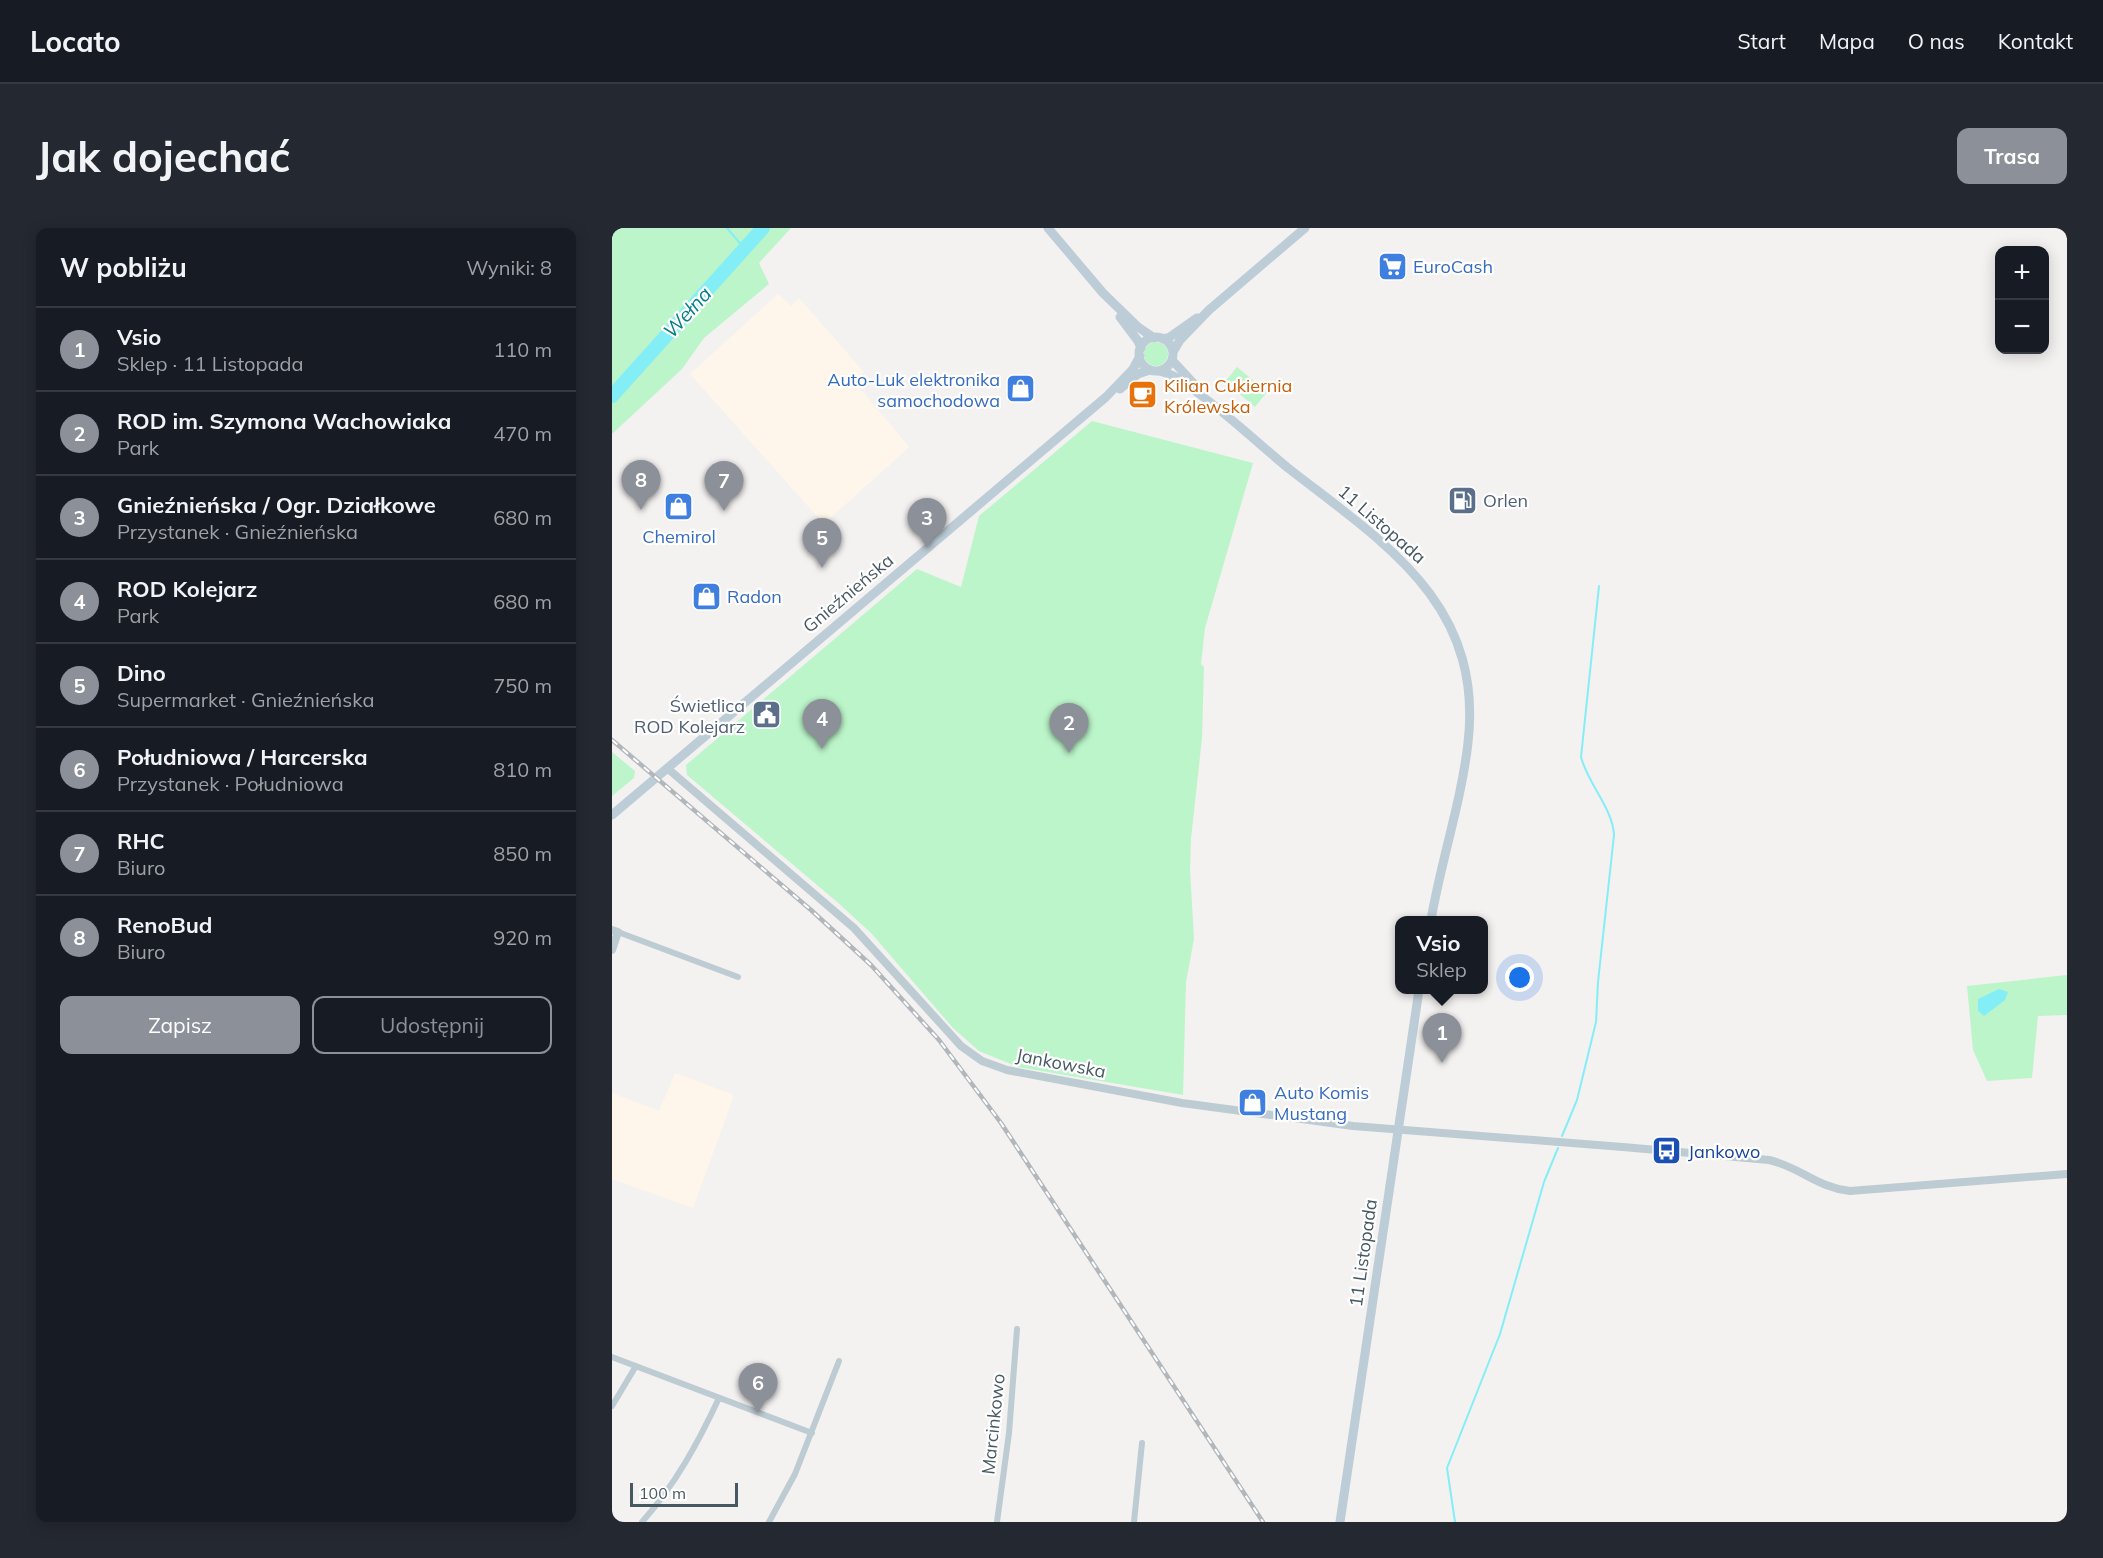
<!DOCTYPE html>
<html lang="pl">
<meta charset="utf-8">
<style>
body{margin:0;font-family:Mulish,sans-serif;background:#242831;color:#f1f3f6}
.controls{position:absolute;right:18px;top:18px;display:grid;overflow:hidden;border-radius:12px;box-shadow:0 3px 15px #0003}
.controls button{width:54px;height:54px;display:grid;place-items:center;padding:0;border:0;border-bottom:2px solid #363941;background:#171b24;color:#f1f3f6;font:30px sans-serif}
.scale{position:absolute;left:18px;bottom:15px;width:108px;box-sizing:border-box;padding-left:6px;border:3px solid #465861;border-top:0;font-size:16px;line-height:21px;white-space:nowrap;color:#465861;-webkit-text-stroke:4px #fff;paint-order:stroke}
.you{position:absolute;left:908px;top:750px;width:21px;height:21px;margin:-15px;border:4px solid #fff;border-radius:50%;background:#1a73e8;box-shadow:0 0 0 9px #1a73e833}
.badge{display:grid;place-items:center;width:39px;height:39px;border-radius:50%;background:#8c9099;color:#fff;font-size:20px;font-weight:700}
.pin{position:absolute;translate:-50% -50px;filter:drop-shadow(0 2px 3px #0008)}
.pin::after{content:'';position:absolute;top:32px;width:21px;height:18px;background:inherit;clip-path:polygon(0 0,100% 0,50% 100%)}
.popup{position:absolute;left:783px;top:688px;width:93px;height:78px;box-sizing:border-box;display:grid;place-content:center;border-radius:12px;background:#171b24;filter:drop-shadow(0 2px 4px #0005);font-size:20px;white-space:nowrap;color:#9ea1a6}
.popup b{font-size:22px;color:#f1f3f6}
.popup::after{content:'';position:absolute;left:50%;top:100%;margin-left:-12px;border:12px solid transparent;border-top-color:#171b24}
.list{margin:0;padding:0;list-style:none}
h2{display:flex;justify-content:space-between;align-items:center;height:78px;margin:0;padding:0 24px;font-size:26px}
h2 small{font-size:20px;font-weight:400;color:#9ea1a6}
.list li{display:grid;grid-template-columns:39px 1fr auto;gap:18px;align-items:center;box-sizing:border-box;height:84px;padding:0 24px;border-top:2px solid #363941}
.list b{display:block;font-size:22px;white-space:nowrap}
.list p{margin:0;font-size:20px;white-space:nowrap;color:#9ea1a6}
.list em{font-size:20px;font-style:normal;color:#9ea1a6}
.actions{display:flex;gap:12px;padding:18px 24px}
.actions a{flex:1;padding:14px 0;border:2px solid #8c9099;border-radius:12px;text-align:center;font-size:21px;color:#8c9099}
.actions .main{background:#8c9099;color:#fff}
.map{position:relative;flex:none;width:1455px;height:1294px;overflow:hidden;border-radius:12px}
header{display:flex;align-items:center;gap:36px;box-sizing:border-box;height:84px;padding:0 30px;background:#171b24;border-bottom:2px solid #363941}
header strong{font-size:28px}
nav{display:flex;gap:33px;margin-inline-start:auto;font-size:21px}
.intro{display:flex;align-items:center;justify-content:space-between;box-sizing:border-box;height:144px;padding:0 36px}
h1{margin:0;font-size:42px}
.button{padding:15px 27px;border-radius:12px;background:#8c9099;color:#fff;font-size:21px;font-weight:700}
main{display:flex;gap:36px;padding:0 36px}
aside{flex:1;background:#171b24;border-radius:12px;box-shadow:0 3px 15px #0003}
.map>svg:first-child{display:block}
</style>
<header>
<strong>Locato</strong>
<nav><a>Start</a><a>Mapa</a><a>O nas</a><a>Kontakt</a></nav>
</header>
<div class="intro"><h1>Jak dojechać</h1><a class="button">Trasa</a></div>
<main>
<aside>
<h2>W pobliżu<small>Wyniki: 8</small></h2>
<ul class="list">
<li><span class="badge">1</span><div><b>Vsio</b><p>Sklep · 11 Listopada</p></div><em>110 m</em></li>
<li><span class="badge">2</span><div><b>ROD im. Szymona Wachowiaka</b><p>Park</p></div><em>470 m</em></li>
<li><span class="badge">3</span><div><b>Gnieźnieńska / Ogr. Działkowe</b><p>Przystanek · Gnieźnieńska</p></div><em>680 m</em></li>
<li><span class="badge">4</span><div><b>ROD Kolejarz</b><p>Park</p></div><em>680 m</em></li>
<li><span class="badge">5</span><div><b>Dino</b><p>Supermarket · Gnieźnieńska</p></div><em>750 m</em></li>
<li><span class="badge">6</span><div><b>Południowa / Harcerska</b><p>Przystanek · Południowa</p></div><em>810 m</em></li>
<li><span class="badge">7</span><div><b>RHC</b><p>Biuro</p></div><em>850 m</em></li>
<li><span class="badge">8</span><div><b>RenoBud</b><p>Biuro</p></div><em>920 m</em></li>
</ul>
<div class="actions"><a class="main">Zapisz</a><a>Udostępnij</a></div>
</aside>
<div class="map">
<svg width="1455" height="1294" viewBox="0 0 1455 1294">
<rect width="100%" height="100%" fill="#f4f1f1"/>
<path fill="#fef6ea" d="M166,66L179,78L187,70L252,144L243,154L297,219L212,296L78,146Z
M63,845L122,867L81,980L0,951V865L47,883Z"/>
<path fill="#bcf5ca" d="M0,0H179L147,35L157,56L92,110L70,141L0,206Z
M532 126a12 12 0 1 1 24 0a12 12 0 1 1-24 0Z
M625,139L655,164L643,179L613,154Z
M480,193L641,235L593,400L589,436L592,439L590,510L579,611L578,641L582,711L574,754L571,867L406,839L367,823L341,800L259,705L224,673L75,547L74,537L305,341L349,359L367,288Z
M0,524L23,543L22,550L0,568Z
M1455,747V787L1426,788L1420,850L1375,853L1361,822L1355,758Z"/>
<path fill="#84eef6" d="M1387,761L1396,764L1393,772L1372,788L1366,783V771Z"/>
<g fill="none" stroke-linecap="round" stroke-linejoin="round">
<path stroke="#84eef6" stroke-width="2" d="M115,0L133,21
M950,908L965,872L984,794L986,754L1002,607C1001,581 976,556 969,529L987,358
M843,1294L835,1240L888,1106L932,954L946,920"/>
<path stroke="#84eef6" stroke-width="14" d="M0,168L151,0"/>
<path stroke="#bdcbd2" stroke-width="6" d="M6,704L126,749
M0,1129L200,1205
M0,1178L24,1138
M30,1294C63,1257 86,1215 107,1170
M157,1294L183,1246L227,1133
M385,1294L397,1205L405,1101
M522,1294L530,1215"/>
<path stroke="#bdcbd2" stroke-width="8" d="M55,540L242,700L349,818L370,833L395,842L570,875L741,898L1011,919L1157,932C1188,939 1204,959 1238,963L1455,946
M0,702L6,704L0,722"/>
<path stroke="#bdcdd7" stroke-width="9" d="M436,0L491,65L526,99L542,110
M508,89L526,113L529,120
M527 126a17 17 0 1 1 34 0a17 17 0 1 1-34 0Z
M551,111L558,109L585,90
M561,124L568,112L597,82L693,0
M560,132L584,158
M547,143C562,146 573,155 586,165C617,188 646,215 676,240C772,315 872,375 856,515C849,575 829,633 819,692
M508,161L526,146L538,142
M0,587L494,169L521,141L528,128
M728,1294L807,762"/>
<defs>
<path id="rail" d="M0,512L199,682L259,737L327,812L389,895L651,1294"/>
</defs>
<use href="#rail" stroke="#b2b7bc" stroke-width="4.5"/>
<use href="#rail" stroke="#fff" stroke-width="2" stroke-dasharray="7" stroke-linecap="butt"/>
</g>
<defs>
<symbol id="supermarket-square" viewBox="-11 -11 22 22"><rect x="-9" y="-9" width="18" height="18" rx="4" fill="#3f7fe0" stroke="#fff"/><path d="M-6-5.5h2.5l.6 2H6L4.5 2H-2.5L-4.4-4H-6ZM-1.5 3.2a1.3 1.3 0 1 0 .1 0ZM3 3.2a1.3 1.3 0 1 0 .1 0Z" fill="#fff"/></symbol>
<symbol id="shop-square" viewBox="-11 -11 22 22"><rect x="-9" y="-9" width="18" height="18" rx="4" fill="#3f7fe0" stroke="#fff"/><path d="M-5-2.5h2.3a2.7 3.5 0 0 1 5.4 0H5L5.5 6h-11ZM-1.5-2.5h3a1.5 2.3 0 0 0-3 0Z" fill="#fff"/></symbol>
<symbol id="cafe-square" viewBox="-11 -11 22 22"><rect x="-9" y="-9" width="18" height="18" rx="4" fill="#e8710a" stroke="#fff"/><path d="M-5.5-4.5H6V0H3Q3 3.5 0 3.5H-2.5Q-5.5 3.5-5.5 0ZM3-3.2v2h1.7v-2ZM-6 4.5H4V6H-6Z" fill="#fff"/></symbol>
<symbol id="fuel-square" viewBox="-11 -11 22 22"><rect x="-9" y="-9" width="18" height="18" rx="4" fill="#5c6f8a" stroke="#fff"/><path d="M-5.5-6h7V0h2V4h1.3V-2.5L3-4.5l.8-.8L6-3V5H2.5V1h-1V6h-7ZM-4.2-4.7v3.2H.2V-4.7Z" fill="#fff"/></symbol>
<symbol id="civic-square" viewBox="-11 -11 22 22"><rect x="-9" y="-9" width="18" height="18" rx="4" fill="#5c6f8a" stroke="#fff"/><path d="M-.6-6.5H3V-4.5H.6V-3L4-1V1h2V6H-6V1h2V-1L-.6-3ZM-1.2 2.5V6h2.4V2.5Z" fill="#fff"/></symbol>
<symbol id="bus-square" viewBox="-11 -11 22 22"><rect x="-9" y="-9" width="18" height="18" rx="4" fill="#1a4fb4" stroke="#fff"/><path d="M-5-6H5V4H4V6H2V4H-2V6H-4V4H-5ZM-3.5-4V0h7V-4ZM-3.5 1.2v1.5H-2V1.2ZM2 1.2v1.5H3.5V1.2Z" fill="#fff"/></symbol>
</defs>
<g fill-rule="evenodd">
<use href="#supermarket-square" x="764" y="22" width="33" height="33"/>
<use href="#shop-square" x="392" y="144" width="33" height="33"/>
<use href="#cafe-square" x="514" y="150" width="33" height="33"/>
<use href="#fuel-square" x="834" y="256" width="33" height="33"/>
<use href="#shop-square" x="50" y="262" width="33" height="33"/>
<use href="#shop-square" x="78" y="352" width="33" height="33"/>
<use href="#civic-square" x="138" y="470" width="33" height="33"/>
<use href="#shop-square" x="624" y="858" width="33" height="33"/>
<use href="#bus-square" x="1038" y="906" width="33" height="33"/>
</g>
<g text-anchor="middle" dominant-baseline="central" stroke-width="4.5" stroke-linejoin="round" paint-order="stroke">
<g font-size="18" fill="#366cbe" stroke="#fff" text-anchor="start">
<text x="801" y="38">EuroCash</text>
<text x="388" y="151" text-anchor="end">Auto-Luk elektronika<tspan x="388" dy="21">samochodowa</tspan></text>
<text x="67" y="308" text-anchor="middle">Chemirol</text>
<text x="115" y="368">Radon</text>
<text x="662" y="864">Auto Komis<tspan x="662" dy="21">Mustang</tspan></text>
</g>
<g font-size="18" fill="#c56008" stroke="#fff" text-anchor="start">
<text x="552" y="157">Kilian Cukiernia<tspan x="552" dy="21">Królewska</tspan></text>
</g>
<g font-size="18" fill="#4e5e75" stroke="#fff" text-anchor="start">
<text x="871" y="272">Orlen</text>
<text x="133" y="477" text-anchor="end">Świetlica<tspan x="133" dy="21">ROD Kolejarz</tspan></text>
</g>
<g font-size="18" fill="#465861" stroke="#fff">
<text transform="translate(770 296) rotate(41)">11 Listopada</text>
<text transform="translate(236 365) rotate(-40)">Gnieźnieńska</text>
<text transform="translate(449 835) rotate(11)">Jankowska</text>
<text transform="translate(751 1025) rotate(-82)">11 Listopada</text>
<text transform="translate(381 1196) rotate(-84)">Marcinkowo</text>
</g>
<g font-size="18" fill="#164399" stroke="#fff" text-anchor="start">
<text x="1076" y="923">Jankowo</text>
</g>
<g font-size="20" font-style="italic" fill="#057e88" stroke="#fff">
<text transform="translate(75 84) rotate(-48)">Wełna</text>
</g>
</g>
</svg>
<div class="controls">
<button>+</button>
<button>−</button>
</div>
<div class="scale">100 m</div>
<div class="you"></div>
<div class="pin badge" style="left:830px;top:835px">1</div>
<div class="popup"><b>Vsio</b>Sklep</div>
<div class="pin badge" style="left:457px;top:525px">2</div>
<div class="pin badge" style="left:315px;top:320px">3</div>
<div class="pin badge" style="left:210px;top:521px">4</div>
<div class="pin badge" style="left:210px;top:340px">5</div>
<div class="pin badge" style="left:146px;top:1185px">6</div>
<div class="pin badge" style="left:112px;top:283px">7</div>
<div class="pin badge" style="left:29px;top:282px">8</div>
</div>
</main>
